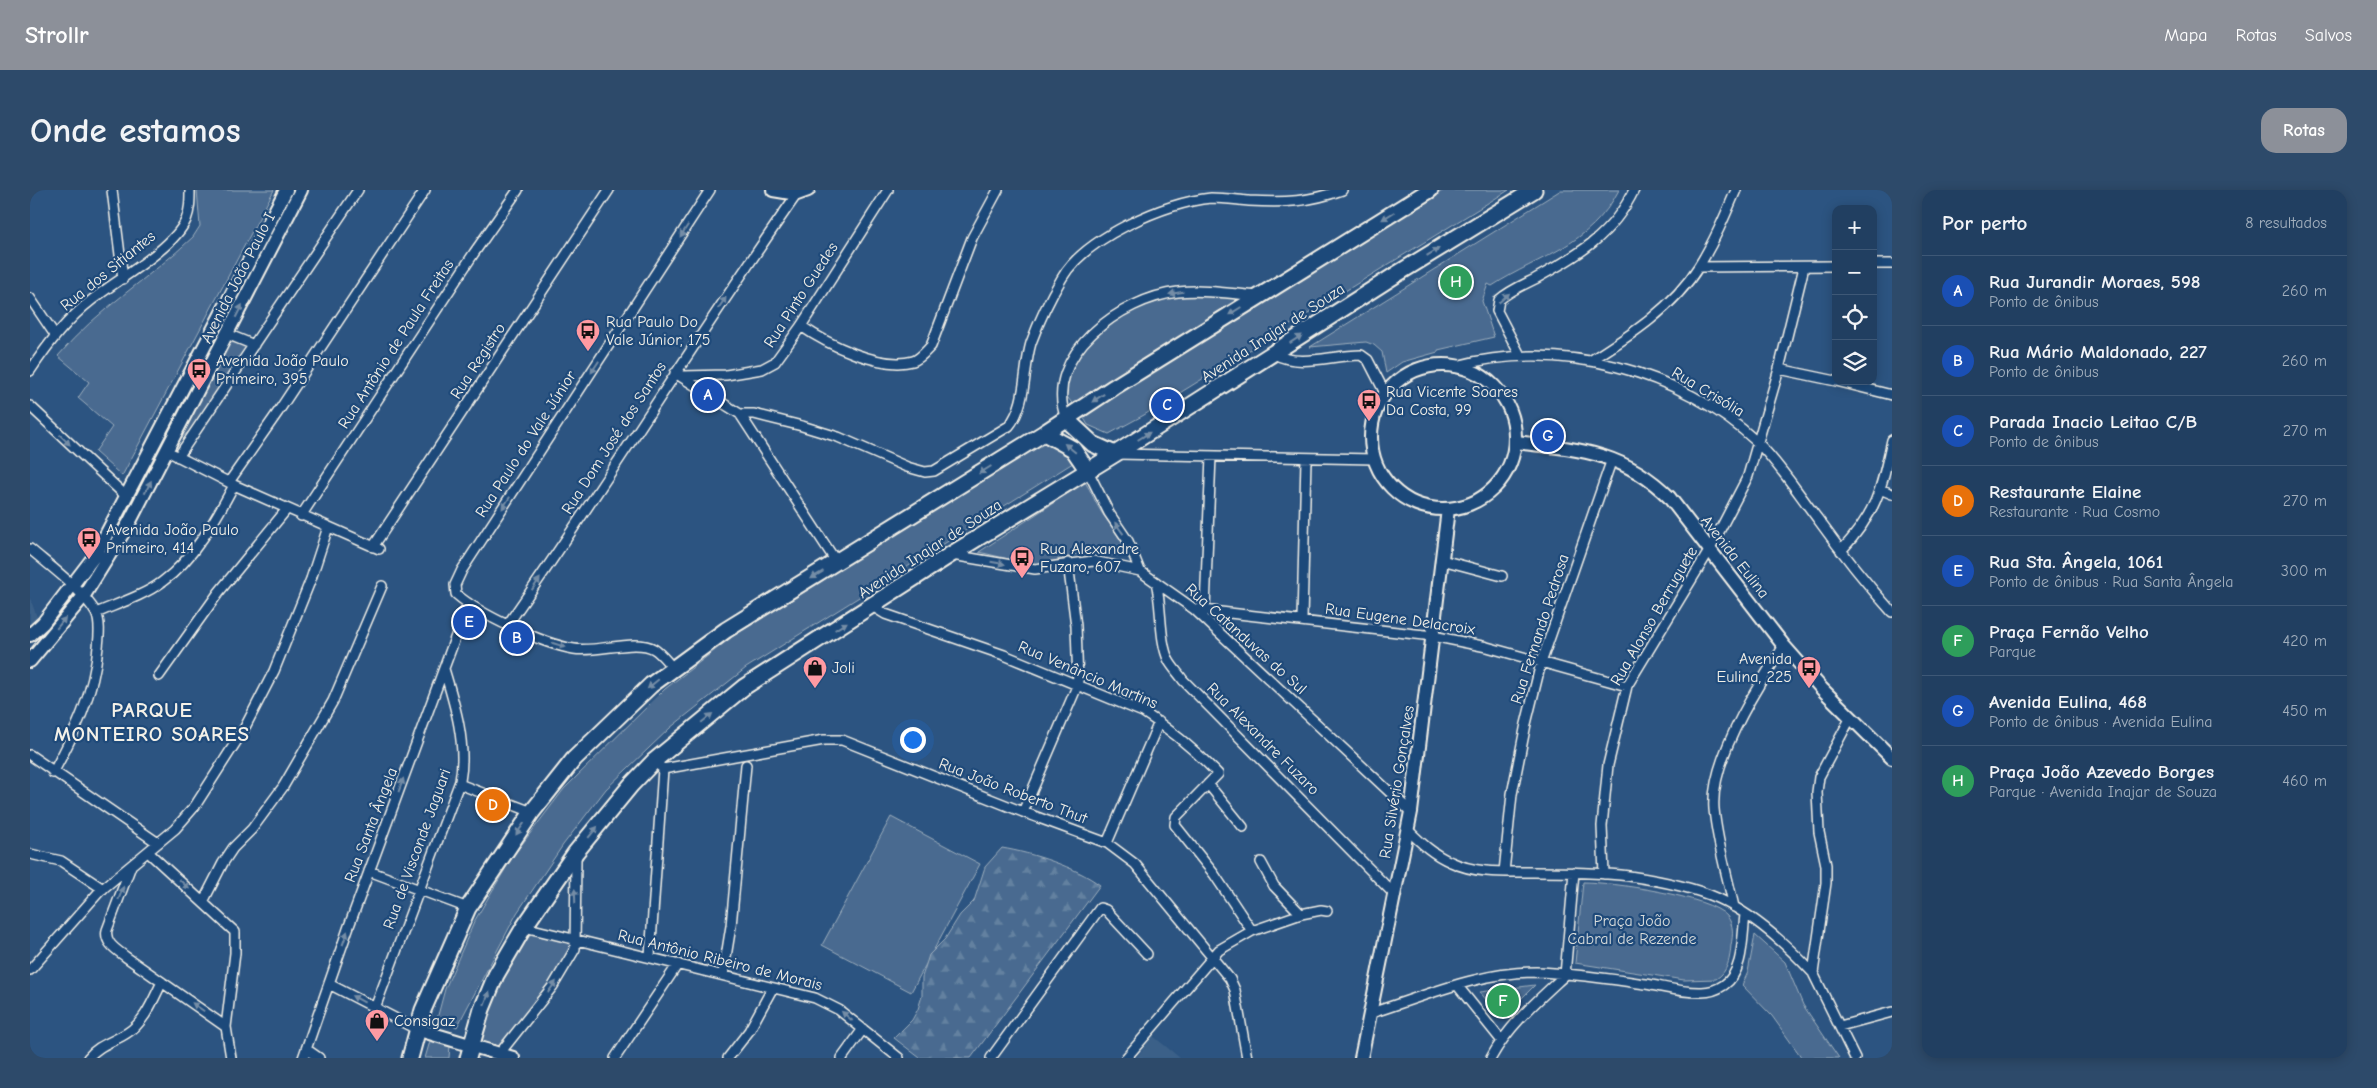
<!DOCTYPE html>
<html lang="pt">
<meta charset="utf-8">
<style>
body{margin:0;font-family:"Comic Neue",sans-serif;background:#2d4a6a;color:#f1f3f6}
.controls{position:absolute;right:15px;top:15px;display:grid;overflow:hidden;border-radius:10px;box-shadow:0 2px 12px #0003}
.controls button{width:45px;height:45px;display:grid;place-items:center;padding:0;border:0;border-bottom:1px solid #3e5876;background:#213f61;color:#f1f3f6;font:25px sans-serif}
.you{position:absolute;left:882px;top:549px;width:18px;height:18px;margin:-12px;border:4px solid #fff;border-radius:50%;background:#1a73e8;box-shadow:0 0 0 8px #1a73e833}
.badge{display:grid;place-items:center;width:32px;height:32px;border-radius:50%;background:#8c9099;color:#fff;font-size:16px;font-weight:700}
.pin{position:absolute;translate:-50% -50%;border:2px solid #fff;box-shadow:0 1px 5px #0006}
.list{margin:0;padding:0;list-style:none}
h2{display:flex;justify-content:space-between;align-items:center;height:65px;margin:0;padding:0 20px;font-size:21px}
h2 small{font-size:16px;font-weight:400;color:#a2afbd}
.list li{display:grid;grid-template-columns:32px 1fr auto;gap:15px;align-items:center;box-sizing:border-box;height:70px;padding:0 20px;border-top:1px solid #3e5876}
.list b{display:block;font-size:19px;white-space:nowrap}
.list p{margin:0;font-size:16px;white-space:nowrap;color:#a2afbd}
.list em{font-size:16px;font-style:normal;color:#a2afbd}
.icon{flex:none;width:28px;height:28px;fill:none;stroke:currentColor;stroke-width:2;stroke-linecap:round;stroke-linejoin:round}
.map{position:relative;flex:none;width:1862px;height:868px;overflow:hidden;border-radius:15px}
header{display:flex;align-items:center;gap:30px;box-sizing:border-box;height:70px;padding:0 25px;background:#8c9099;color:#fff}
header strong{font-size:24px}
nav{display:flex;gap:28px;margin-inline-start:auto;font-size:18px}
.intro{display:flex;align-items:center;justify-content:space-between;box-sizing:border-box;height:120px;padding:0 30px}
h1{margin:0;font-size:35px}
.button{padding:12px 22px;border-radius:15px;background:#8c9099;color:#fff;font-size:18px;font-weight:700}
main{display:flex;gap:30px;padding:0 30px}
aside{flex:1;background:#213f61;border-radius:15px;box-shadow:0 2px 12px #0003}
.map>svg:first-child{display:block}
</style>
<header>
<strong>Strollr</strong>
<nav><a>Mapa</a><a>Rotas</a><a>Salvos</a></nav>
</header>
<div class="intro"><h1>Onde estamos</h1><a class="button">Rotas</a></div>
<main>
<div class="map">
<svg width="1862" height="868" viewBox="0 0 1862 868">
<defs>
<pattern id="forest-firs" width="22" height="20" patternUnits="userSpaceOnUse" patternTransform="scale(1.25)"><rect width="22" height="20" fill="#496b90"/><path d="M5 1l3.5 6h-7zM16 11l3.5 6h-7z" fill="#6481a0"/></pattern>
</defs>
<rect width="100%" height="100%" fill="#2c5481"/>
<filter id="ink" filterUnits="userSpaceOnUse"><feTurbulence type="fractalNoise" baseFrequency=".02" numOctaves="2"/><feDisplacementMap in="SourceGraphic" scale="10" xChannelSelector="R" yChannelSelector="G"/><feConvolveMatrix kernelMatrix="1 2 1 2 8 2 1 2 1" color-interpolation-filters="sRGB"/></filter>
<g filter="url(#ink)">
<path fill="#3b6088" d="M0,408L8,430L0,437Z
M1123,846L1150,868H1106Z"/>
<path fill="#496b90" stroke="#9eaebc" d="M167,0H244L92,286L65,262L82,237L48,208L59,192L28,166C67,119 119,89 163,47L170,36Z
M1414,0H1479L1114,225L1079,244L1058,235L1052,225Z
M1531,0H1589C1559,57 1512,64 1462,96L1458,94L1452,111L1464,147L1408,160V162L1372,172L1356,183L1352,162L1344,155L1336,152L1280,157Z
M1148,102L1229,106L1048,221L1031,199L1044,166L1076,131Z
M223,152L164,237L136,261L193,153Z
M1013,246L1046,271L716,478L640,538L576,599L533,655L487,723L427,837L407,829L415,799L445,730L483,666L534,599L635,499L702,447L791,392L911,309Z
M1055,292C1062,302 1065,313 1072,323C1082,338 1092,350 1099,366L1050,363L1008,376L949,362Z
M861,627L950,674L881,802L792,755Z
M1553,692C1580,692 1680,706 1697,726C1704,735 1703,745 1701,755C1700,768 1698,782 1686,789L1654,790L1545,773Z
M494,737L545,750L544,759L470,863L442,849Z
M1725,745L1755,772L1773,815L1809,868H1772L1742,826L1712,795L1718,782Z
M1505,795L1471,829L1450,802Z
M401,848L420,855L419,868H395Z"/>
<path fill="url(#forest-firs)" stroke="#9eaebc" d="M972,658C1002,663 1046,677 1070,695L941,868H890L864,848L882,830L888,819L892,806V787L899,765L915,749L930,725L944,711L955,677Z"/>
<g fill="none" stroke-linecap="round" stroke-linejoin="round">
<defs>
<path id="street" d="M82,0L93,89
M1843,74H1862
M1669,77L1806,76
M0,108L25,145
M771,136C797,154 850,180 883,171C890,169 896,161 901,156L942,48L968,0
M197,144L224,155
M1244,164C1271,178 1301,165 1331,165L1338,170L1355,203
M1490,165L1467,121L1469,110C1479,101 1493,95 1505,89C1548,65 1582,46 1604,0
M1560,171C1601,145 1643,118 1669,76C1684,52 1695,26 1706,0
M1426,176C1529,148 1651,180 1728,253C1750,275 1768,303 1787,328C1810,360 1835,392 1862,422
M1749,179L1806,191
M0,181C18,154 37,129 63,109C88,89 143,59 156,30C160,20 160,11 160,0
M645,183L710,224H724L772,236L808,247L877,277L895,282L904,281L979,236C997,214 993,180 1001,153C1009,131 1020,108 1032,88C1055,48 1136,12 1181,8C1194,8 1207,10 1219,11C1255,13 1279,12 1312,0
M653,186L696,185L732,179L745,172L771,136L858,0
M1806,191L1862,205
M0,216L97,307
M710,224L807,373
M1036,229C1012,165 1092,108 1148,102C1174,99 1203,104 1229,106
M143,264L204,295L349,359
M1087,264L1344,269
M148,267L328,0
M1058,281L1079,323L1098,351L1110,381
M199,292L248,222L395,0
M1850,299L1862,304
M271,326L444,63L488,0
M343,357L579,0
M0,359C20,376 53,400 66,423C71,433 69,447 68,457C64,504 45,542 23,583
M1811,361C1847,322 1851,300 1862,250
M922,365L1005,379L1063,371L1110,381L1164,419L1381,622
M1412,370L1472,386
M1126,392C1132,415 1129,452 1139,471C1143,478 1149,484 1153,490L1364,704
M842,416L855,424L974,465L1113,522C1140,539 1166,561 1188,584L1146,627L1145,635L1184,684L1222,741
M1164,419L1403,446L1457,457L1597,496
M1175,419L1181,266
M66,423C87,414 113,406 132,392C163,370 186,329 204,295
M1272,430L1276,269
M478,434C577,293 667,146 767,4
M643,478C637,472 632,464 624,459C607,448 566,463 544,459C513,454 450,425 426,404L425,395L432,380L680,0
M129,486L189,402L257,319
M1821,527L1789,587L1787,602L1789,642L1796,675V693L1783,783L1825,868
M0,565L128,653
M624,571L633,579L794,550H812L993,622L1077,653L1105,674L1200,789L1205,800L1217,868
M429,594L502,622
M1178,594L1213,637
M993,622L1048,494L1046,436L1038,373
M1378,640C1391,653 1404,665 1421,672C1446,684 1476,682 1503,682C1535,682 1567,682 1599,686C1626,690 1662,697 1687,708C1723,724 1756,754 1783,783
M1077,653L1129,532
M118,662L205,742V763L196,837
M0,664L31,671L73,699
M1231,672L1244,696L1271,724
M101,676L77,740C74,753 87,760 96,767L196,837L201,868
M339,681L438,718
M1474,682L1482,604L1496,534L1511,473L1582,269
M1574,684L1572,636L1578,575L1597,496L1679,361L1718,286L1749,179L1774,77
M173,712L193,673L203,658L222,639L253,597L303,511L352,396
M1704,717C1697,685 1687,652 1684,619C1680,570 1727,496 1754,456
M494,737L785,808L809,820L869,868
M620,766L633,579
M0,780L70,701L145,639L165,616L213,541L244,481L281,389L298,337
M693,785L701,736L716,575
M1535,785L1544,682
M299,794L386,839
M1427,795L1471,850
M345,818L430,591C437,554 425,515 414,479
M1341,823C1395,806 1448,782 1506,782C1542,783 1580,789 1616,794C1634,797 1654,803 1672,802C1679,802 1688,799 1694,795C1714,782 1712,747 1715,725
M1810,836L1862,822
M276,859L289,868
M470,863L523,796L545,759L546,667
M58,868C68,855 83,852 97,843C115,832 123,810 132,792
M273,868L319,736L438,413
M585,868L648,774
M698,868L719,841L742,799
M812,868L833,839
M961,868L1070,718L1076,720L1117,764
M1096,868L1189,760L1222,741L1271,724L1291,720L1297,721
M1461,868C1479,835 1507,811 1535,785"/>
<path id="secondary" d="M743,0L767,4L778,0
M1341 247a72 72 0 1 1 144 0a72 72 0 1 1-144 0Z
M1485,252C1546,259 1593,261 1639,307L1754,456L1792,499L1862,568
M0,445L13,433L66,364L256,0
M0,471L53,407L99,333L271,0
M386,839L483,868
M1331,868L1381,622L1418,319"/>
<path id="primary" d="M1036,229L1063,254L1085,264
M1014,243L1043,259L1058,281
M380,868L393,820L438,718L502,622L544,569L621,495L696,440L1014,243L1084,197L1400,0
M438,868L452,819L466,785L494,737L546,662L601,595L624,571L714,497L920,365L1085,264L1367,84L1504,0"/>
</defs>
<use href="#street" stroke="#f4f1e8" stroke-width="12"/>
<use href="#secondary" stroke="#f4f1e8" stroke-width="16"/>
<use href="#primary" stroke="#f4f1e8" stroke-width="19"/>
<use href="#street" stroke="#1f4a7a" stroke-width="9"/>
<use href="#secondary" stroke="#1f4a7a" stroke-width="12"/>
<use href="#primary" stroke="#1f4a7a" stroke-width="15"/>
</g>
<defs><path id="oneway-solid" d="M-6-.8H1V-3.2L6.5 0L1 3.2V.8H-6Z" transform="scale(1.25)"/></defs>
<g fill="#748da6">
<use href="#oneway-solid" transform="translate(1358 26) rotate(148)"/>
<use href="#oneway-solid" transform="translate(654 41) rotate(123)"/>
<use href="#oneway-solid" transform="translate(1403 62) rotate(-31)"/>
<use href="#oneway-solid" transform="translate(1146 103) rotate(170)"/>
<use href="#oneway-solid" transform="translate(1474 108) rotate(-41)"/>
<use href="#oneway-solid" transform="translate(692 113) rotate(-56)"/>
<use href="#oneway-solid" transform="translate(209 121) rotate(-63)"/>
<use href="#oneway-solid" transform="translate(1205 121) rotate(148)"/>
<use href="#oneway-solid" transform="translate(1266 149) rotate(-33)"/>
<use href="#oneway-solid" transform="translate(565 177) rotate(123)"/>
<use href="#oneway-solid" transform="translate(1068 208) rotate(146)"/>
<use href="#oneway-solid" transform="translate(1114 246) rotate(-32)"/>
<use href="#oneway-solid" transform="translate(35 250) rotate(44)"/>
<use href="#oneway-solid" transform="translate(1040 258) rotate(-141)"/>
<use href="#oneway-solid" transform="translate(955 280) rotate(148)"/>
<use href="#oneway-solid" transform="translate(118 297) rotate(-63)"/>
<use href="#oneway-solid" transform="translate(476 313) rotate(123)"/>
<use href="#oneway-solid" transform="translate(1089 338) rotate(-126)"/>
<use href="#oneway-solid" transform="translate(968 373) rotate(10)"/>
<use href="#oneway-solid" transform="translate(787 385) rotate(149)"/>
<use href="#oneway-solid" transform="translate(506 394) rotate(-55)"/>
<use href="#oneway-solid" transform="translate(31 433) rotate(-51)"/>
<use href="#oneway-solid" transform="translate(811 436) rotate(-32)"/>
<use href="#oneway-solid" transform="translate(529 455) rotate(17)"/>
<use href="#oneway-solid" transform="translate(623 494) rotate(140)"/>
<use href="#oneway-solid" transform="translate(677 528) rotate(-39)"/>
<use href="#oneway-solid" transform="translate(371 595) rotate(-70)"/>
<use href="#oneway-solid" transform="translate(490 639) rotate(125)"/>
<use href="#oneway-solid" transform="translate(563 642) rotate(-51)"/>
<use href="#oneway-solid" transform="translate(154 694) rotate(43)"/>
<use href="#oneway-solid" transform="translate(91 703) rotate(-69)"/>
<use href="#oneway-solid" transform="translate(545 706) rotate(-92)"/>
<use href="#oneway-solid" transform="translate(315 748) rotate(-71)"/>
<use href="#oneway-solid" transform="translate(522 797) rotate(-54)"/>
<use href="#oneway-solid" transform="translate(457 808) rotate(-68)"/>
<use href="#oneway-solid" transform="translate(328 809) rotate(-152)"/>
<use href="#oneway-solid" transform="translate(168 817) rotate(-145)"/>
<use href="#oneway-solid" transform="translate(817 826) rotate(-139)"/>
</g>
</g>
<defs>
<symbol id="bus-pin" viewBox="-11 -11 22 30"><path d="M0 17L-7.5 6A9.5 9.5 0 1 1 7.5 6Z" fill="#ff9aa2" stroke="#1f4a7a"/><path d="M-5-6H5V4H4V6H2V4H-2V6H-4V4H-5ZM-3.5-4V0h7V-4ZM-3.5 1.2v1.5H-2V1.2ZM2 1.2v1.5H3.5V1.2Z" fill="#111"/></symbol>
<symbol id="shop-pin" viewBox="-11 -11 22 30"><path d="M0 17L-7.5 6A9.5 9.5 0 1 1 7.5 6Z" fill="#ff9aa2" stroke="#1f4a7a"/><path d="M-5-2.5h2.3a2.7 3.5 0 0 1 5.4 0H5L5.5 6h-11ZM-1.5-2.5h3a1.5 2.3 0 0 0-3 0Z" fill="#111"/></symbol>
</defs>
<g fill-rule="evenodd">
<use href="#bus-pin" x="544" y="127" width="28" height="38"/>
<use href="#bus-pin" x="155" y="166" width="28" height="38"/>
<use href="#bus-pin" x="1325" y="197" width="28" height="38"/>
<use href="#bus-pin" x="45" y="335" width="28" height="38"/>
<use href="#bus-pin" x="978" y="354" width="28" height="38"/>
<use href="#shop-pin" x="771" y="464" width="28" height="38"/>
<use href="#bus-pin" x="1765" y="464" width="28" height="38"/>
<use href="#shop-pin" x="333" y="817" width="28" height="38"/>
</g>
<g text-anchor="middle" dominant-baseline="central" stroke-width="4.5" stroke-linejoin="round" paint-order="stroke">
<g font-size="16" fill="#f4f1e8" stroke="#1f4a7a">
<text transform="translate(78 81) rotate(-39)">Rua dos Sitiantes</text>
<text transform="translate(208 88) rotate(-63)">Avenida João Paulo I</text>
<text transform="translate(771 105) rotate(-57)">Rua Pinto Guedes</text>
<text transform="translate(1243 143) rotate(-33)">Avenida Inajar de Souza</text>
<text transform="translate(366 154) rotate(-57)">Rua Antônio de Paula Freitas</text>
<text transform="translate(448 171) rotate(-57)">Rua Registro</text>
<text transform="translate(1678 202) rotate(31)">Rua Crisólia</text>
<text transform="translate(584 248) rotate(-57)">Rua Dom José dos Santos</text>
<text transform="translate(496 254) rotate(-57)">Rua Paulo do Vale Júnior</text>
<text transform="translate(900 359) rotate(-33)">Avenida Inajar de Souza</text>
<text transform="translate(1705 367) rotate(52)">Avenida Eulina</text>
<text transform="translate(1624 426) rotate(-60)">Rua Alonso Berruguete</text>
<text transform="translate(1370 429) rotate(8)">Rua Eugene Delacroix</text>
<text transform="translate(1510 439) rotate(-72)">Rua Fernando Pedrosa</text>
<text transform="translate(1216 449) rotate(42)">Rua Catanduvas do Sul</text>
<text transform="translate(1058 485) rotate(23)">Rua Venâncio Martins</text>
<text transform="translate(1233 549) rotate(45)">Rua Alexandre Fuzaro</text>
<text transform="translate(1367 592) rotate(-81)">Rua Silvério Gonçalves</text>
<text transform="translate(983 601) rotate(21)">Rua João Roberto Thut</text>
<text transform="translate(341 635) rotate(-69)">Rua Santa Ângela</text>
<text transform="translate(387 659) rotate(-70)">Rua de Visconde Jaguari</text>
<text transform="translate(690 770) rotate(14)">Rua Antônio Ribeiro de Morais</text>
</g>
<g font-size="16" fill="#f4f1e8" stroke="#1f4a7a" text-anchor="start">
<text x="576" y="132">Rua Paulo Do<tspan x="576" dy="18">Vale Júnior, 175</tspan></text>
<text x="186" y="171">Avenida João Paulo<tspan x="186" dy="18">Primeiro, 395</tspan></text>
<text x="1356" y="202">Rua Vicente Soares<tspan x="1356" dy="18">Da Costa, 99</tspan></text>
<text x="76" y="340">Avenida João Paulo<tspan x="76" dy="18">Primeiro, 414</tspan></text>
<text x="1010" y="359">Rua Alexandre<tspan x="1010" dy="18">Fuzaro, 607</tspan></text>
<text x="1762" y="469" text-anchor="end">Avenida<tspan x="1762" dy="18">Eulina, 225</tspan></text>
<text x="802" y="478">Joli</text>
<text x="364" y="831">Consigaz</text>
</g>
<g font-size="16" fill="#dadddb" stroke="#1f4a7a">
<text x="1602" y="731">Praça João<tspan x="1602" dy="18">Cabral de Rezende</tspan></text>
</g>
<g font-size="21" font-weight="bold" letter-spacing="1" fill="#f4f1e8" stroke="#1f4a7a">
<text x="122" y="520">PARQUE<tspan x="122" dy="24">MONTEIRO SOARES</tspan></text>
</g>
</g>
</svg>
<div class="controls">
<button>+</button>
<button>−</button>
<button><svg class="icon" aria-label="locate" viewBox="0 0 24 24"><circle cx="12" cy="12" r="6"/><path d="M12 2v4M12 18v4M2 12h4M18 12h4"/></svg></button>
<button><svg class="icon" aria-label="layers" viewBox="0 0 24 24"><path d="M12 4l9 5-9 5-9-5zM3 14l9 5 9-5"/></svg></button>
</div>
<div class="you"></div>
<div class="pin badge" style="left:678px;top:205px;background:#1a4fb4">A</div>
<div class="pin badge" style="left:487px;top:448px;background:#1a4fb4">B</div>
<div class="pin badge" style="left:1137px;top:215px;background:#1a4fb4">C</div>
<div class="pin badge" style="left:463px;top:615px;background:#e8710a">D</div>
<div class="pin badge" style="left:439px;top:432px;background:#1a4fb4">E</div>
<div class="pin badge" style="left:1473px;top:811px;background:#2e9e5b">F</div>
<div class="pin badge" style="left:1518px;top:246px;background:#1a4fb4">G</div>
<div class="pin badge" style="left:1426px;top:92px;background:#2e9e5b">H</div>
</div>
<aside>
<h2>Por perto<small>8 resultados</small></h2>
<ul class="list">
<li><span class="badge" style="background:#1a4fb4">A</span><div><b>Rua Jurandir Moraes, 598</b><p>Ponto de ônibus</p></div><em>260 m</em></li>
<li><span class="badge" style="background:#1a4fb4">B</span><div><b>Rua Mário Maldonado, 227</b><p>Ponto de ônibus</p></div><em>260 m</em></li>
<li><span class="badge" style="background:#1a4fb4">C</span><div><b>Parada Inacio Leitao C/B</b><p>Ponto de ônibus</p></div><em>270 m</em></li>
<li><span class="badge" style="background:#e8710a">D</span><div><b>Restaurante Elaine</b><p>Restaurante · Rua Cosmo</p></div><em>270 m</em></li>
<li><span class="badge" style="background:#1a4fb4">E</span><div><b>Rua Sta. Ângela, 1061</b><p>Ponto de ônibus · Rua Santa Ângela</p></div><em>300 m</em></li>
<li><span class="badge" style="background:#2e9e5b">F</span><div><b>Praça Fernão Velho</b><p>Parque</p></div><em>420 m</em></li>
<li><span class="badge" style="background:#1a4fb4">G</span><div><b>Avenida Eulina, 468</b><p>Ponto de ônibus · Avenida Eulina</p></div><em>450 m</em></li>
<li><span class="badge" style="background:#2e9e5b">H</span><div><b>Praça João Azevedo Borges</b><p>Parque · Avenida Inajar de Souza</p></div><em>460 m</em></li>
</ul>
</aside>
</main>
